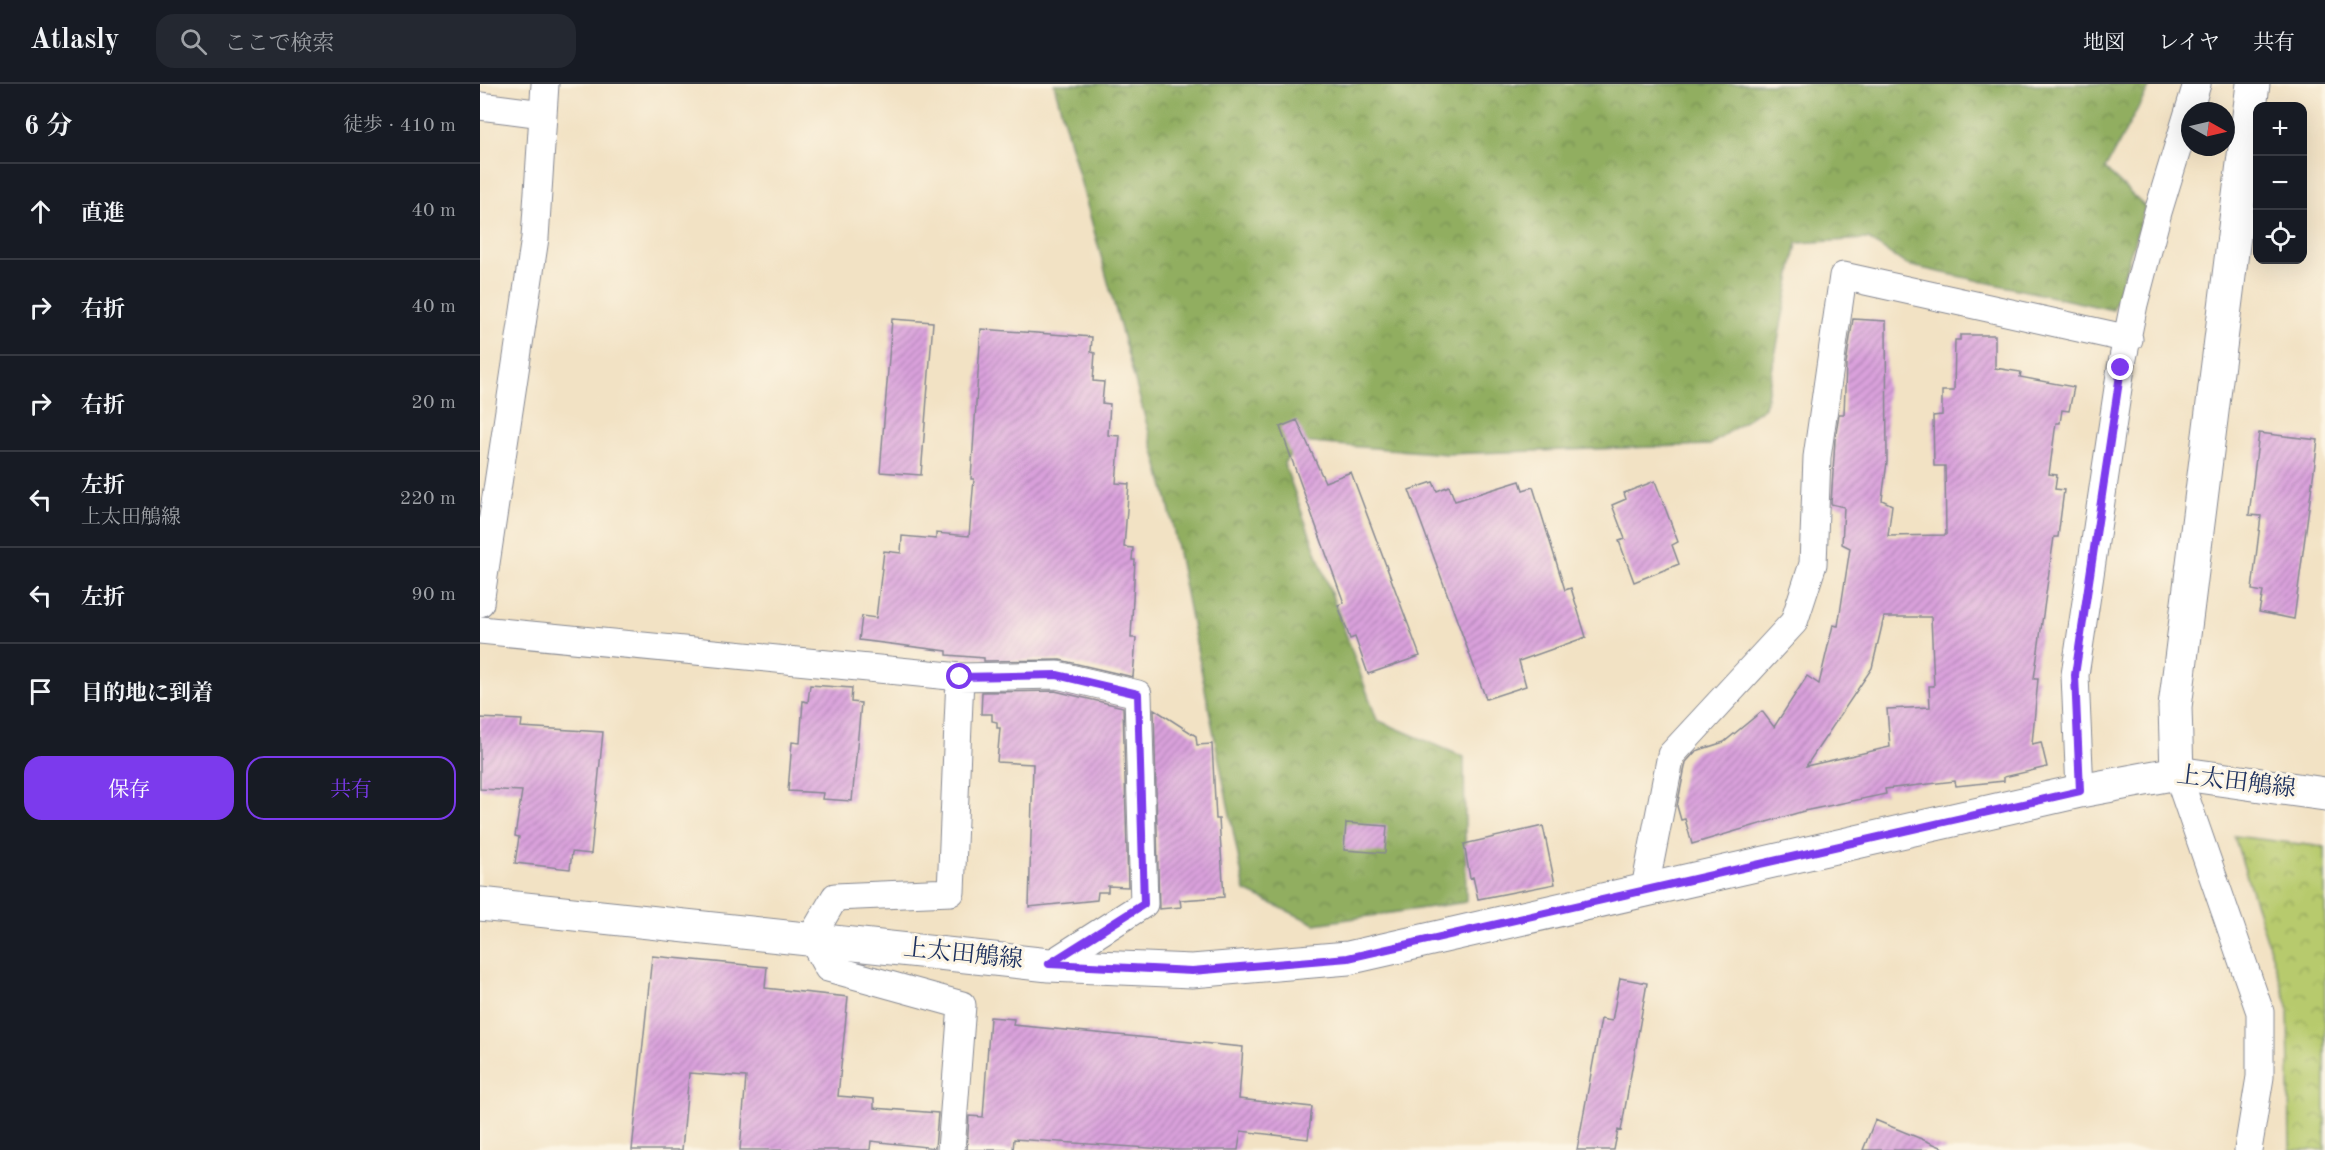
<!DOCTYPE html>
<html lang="ja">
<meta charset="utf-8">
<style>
body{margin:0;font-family:"Old Standard TT","Noto Serif JP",serif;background:#242831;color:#f1f3f6}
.controls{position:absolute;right:18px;top:18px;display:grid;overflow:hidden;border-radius:12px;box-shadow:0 6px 24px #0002}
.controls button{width:54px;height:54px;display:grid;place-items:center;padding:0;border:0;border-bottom:2px solid #363941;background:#171b24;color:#f1f3f6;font:30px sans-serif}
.compass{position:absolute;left:1701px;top:18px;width:54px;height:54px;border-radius:50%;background:#171b24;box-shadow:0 6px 24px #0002;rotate:98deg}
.stop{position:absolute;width:18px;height:18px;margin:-14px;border:4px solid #7c3aed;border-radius:50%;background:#fff}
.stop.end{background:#7c3aed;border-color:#fff;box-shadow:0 2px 6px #0008}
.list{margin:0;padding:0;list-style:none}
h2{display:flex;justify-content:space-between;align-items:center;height:78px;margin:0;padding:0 24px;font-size:26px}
h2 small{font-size:20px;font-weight:400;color:#9ea1a6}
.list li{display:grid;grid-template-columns:39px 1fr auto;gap:18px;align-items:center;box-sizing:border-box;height:96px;padding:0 24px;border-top:2px solid #363941}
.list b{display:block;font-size:22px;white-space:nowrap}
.list p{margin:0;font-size:20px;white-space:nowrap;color:#9ea1a6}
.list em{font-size:20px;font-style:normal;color:#9ea1a6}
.actions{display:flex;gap:12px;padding:18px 24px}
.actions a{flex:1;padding:14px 0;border:2px solid #7c3aed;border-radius:18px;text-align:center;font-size:21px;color:#7c3aed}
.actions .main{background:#7c3aed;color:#fff}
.icon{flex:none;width:33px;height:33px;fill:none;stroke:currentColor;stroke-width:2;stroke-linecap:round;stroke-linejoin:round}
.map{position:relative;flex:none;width:1845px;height:1066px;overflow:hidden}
header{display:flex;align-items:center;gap:36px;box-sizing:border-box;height:84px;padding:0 30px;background:#171b24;border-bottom:2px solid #363941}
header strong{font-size:28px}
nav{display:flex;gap:33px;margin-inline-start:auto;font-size:21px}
.search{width:420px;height:54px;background:#242831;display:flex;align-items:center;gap:15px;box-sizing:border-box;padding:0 21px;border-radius:18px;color:#9ea1a6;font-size:22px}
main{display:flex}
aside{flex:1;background:#171b24}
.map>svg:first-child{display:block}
</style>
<header>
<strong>Atlasly</strong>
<div class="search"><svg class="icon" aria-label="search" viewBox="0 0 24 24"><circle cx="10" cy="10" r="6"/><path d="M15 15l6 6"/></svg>ここで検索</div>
<nav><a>地図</a><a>レイヤ</a><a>共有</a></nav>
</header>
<main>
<aside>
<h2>6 分<small>徒歩 · 410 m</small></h2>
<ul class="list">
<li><svg class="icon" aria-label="ahead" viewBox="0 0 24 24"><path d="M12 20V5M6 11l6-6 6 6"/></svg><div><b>直進</b></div><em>40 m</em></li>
<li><svg class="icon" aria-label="right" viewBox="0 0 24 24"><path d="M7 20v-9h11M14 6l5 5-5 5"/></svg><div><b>右折</b></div><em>40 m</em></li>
<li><svg class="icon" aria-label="right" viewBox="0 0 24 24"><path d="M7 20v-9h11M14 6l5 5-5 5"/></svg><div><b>右折</b></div><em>20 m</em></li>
<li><svg class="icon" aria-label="left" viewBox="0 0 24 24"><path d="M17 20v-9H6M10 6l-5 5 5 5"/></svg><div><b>左折</b><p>上太田鵤線</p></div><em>220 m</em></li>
<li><svg class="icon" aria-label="left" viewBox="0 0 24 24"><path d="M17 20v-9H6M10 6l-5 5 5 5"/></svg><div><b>左折</b></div><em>90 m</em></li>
<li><svg class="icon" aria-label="arrive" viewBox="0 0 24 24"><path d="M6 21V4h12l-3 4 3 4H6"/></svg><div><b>目的地に到着</b></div></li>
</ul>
<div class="actions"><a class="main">保存</a><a>共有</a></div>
</aside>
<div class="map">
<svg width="1845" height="1066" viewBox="0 0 1845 1066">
<defs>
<pattern id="forest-crowns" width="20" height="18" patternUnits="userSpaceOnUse" patternTransform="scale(1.5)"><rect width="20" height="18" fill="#91ae60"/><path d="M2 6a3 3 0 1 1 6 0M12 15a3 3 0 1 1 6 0" fill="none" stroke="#768e52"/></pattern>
<pattern id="park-crowns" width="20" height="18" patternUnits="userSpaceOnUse" patternTransform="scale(1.5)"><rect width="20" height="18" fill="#b7ca6d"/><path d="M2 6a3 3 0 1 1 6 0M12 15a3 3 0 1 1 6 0" fill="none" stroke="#94a45d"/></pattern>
<pattern id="building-hatch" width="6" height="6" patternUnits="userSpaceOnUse" patternTransform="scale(1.5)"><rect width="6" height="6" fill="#daa1dc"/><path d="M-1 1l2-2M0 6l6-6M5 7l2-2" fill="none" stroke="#b084b6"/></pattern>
</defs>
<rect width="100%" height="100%" fill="#fcf5e5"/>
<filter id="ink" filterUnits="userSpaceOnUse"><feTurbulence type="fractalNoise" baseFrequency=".0167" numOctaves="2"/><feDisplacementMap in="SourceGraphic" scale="12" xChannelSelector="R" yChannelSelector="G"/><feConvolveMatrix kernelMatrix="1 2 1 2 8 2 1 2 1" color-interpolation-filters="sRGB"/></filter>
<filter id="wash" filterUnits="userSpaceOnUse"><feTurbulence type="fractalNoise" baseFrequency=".008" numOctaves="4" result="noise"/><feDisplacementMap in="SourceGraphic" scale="24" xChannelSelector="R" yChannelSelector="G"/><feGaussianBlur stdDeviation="1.35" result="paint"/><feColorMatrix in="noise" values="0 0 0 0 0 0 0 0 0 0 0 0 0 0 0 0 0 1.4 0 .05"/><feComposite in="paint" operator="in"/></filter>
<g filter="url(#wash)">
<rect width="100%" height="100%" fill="#f2e2c4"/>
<path fill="url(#forest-crowns)" stroke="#566e5f" stroke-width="1.5" d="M574,0H1671L1625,85L1665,123L1633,226L1427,181L1388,155L1317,159L1285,323L1230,361L967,370L820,358L804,379L897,636L984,673L986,818L835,840L765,807L688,418Z"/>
<path fill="url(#park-crowns)" stroke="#697c66" stroke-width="1.5" d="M1754,752L1845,763V1066H1810L1808,922Z"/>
<g id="blocks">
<path fill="url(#building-hatch)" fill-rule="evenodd" d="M412,235L453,238L441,391L400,388Z
M1373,235L1406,237L1407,378L1402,416L1412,421L1408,452L1466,451L1465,382H1454L1453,332L1462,331V307H1474L1475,256H1480V251H1515V284L1541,288L1540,293L1594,303L1589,327L1582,326L1580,339H1576L1569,390L1577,391L1575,405L1584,406L1578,453H1574L1554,595H1558L1552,660L1561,658L1567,683L1524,693V697L1476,702L1475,697L1405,705L1406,710L1324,727L1212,760L1205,735L1201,736L1197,722L1206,678L1216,667L1244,658L1282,627L1294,643L1327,592L1339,600L1353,541L1358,542L1370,464L1362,460L1364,423L1351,420L1355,356L1359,330H1364L1366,280ZM1404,533H1451L1454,602H1449L1450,623L1407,625L1410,663L1326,682L1392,584Z
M501,245L612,253L611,268L615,269L613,297L624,298L622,319L630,320L628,351L640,352L636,399L649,400L644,463L653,464L652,476H655L651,554H656L653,593L580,576L504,577V574L467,571V567L379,556L382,532L396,534L404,467L421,469L422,452L456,455V449L489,452L494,395H491Z
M817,336L845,398L871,388L940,572L888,590L875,553L870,555L858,521L864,519L800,343Z
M1779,349L1838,356L1814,535L1779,528L1783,508L1772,506L1781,432L1769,431Z
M1040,397L1043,406L1053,403L1085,506L1091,504L1106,553L1039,577L1046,602L1006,615L929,406L953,398L957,407L969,402L975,417Z
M1175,397L1198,458L1192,461L1199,480L1154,498L1139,457L1145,455L1132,421L1146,415L1144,409Z
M330,601L372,604L371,618L381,619L372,717L342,715L343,709L308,707L312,658L320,659L323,617L328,618Z
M575,607L643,623L648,803L628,802V808H618L617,816L549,823L553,680L517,678L520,644H517V638L512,637V630H501L502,608Z
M674,625L716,652L717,661L732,660L736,735H739L744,813L700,816L701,823L679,825Z
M0,634L42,636L41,643L123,648L111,770L92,768L90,785L35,779L39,753L35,752L42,707L0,705Z
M866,739L907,742L905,769L864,766Z
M1063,742L1075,800L998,815L993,793L990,794L984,760Z
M172,872L287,883L285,904L368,913L358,1012L394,1015V1024L458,1029L455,1064L391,1057L390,1066H260L266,993L209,989L202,1066H152Z
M1140,894L1167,899L1141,1047L1138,1046L1134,1066H1097L1121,935L1132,937Z
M510,933L534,935L533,941L763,963L759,1015L832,1023L828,1055L761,1047L758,1066H699L534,1055L533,1066H487L489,1032L503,1033Z
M1395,1036L1466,1065L1465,1066H1383Z"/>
</g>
</g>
<g filter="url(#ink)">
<use href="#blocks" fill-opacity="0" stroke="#868891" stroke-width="1.5"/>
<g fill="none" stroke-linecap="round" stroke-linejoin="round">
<defs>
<path id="minor" d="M0,22L63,30
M0,519L55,154L65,0
M0,546L480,593L577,591L658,610L664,820L569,881
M1697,689L1780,928V993L1768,1066
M1600,707L1595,591L1641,284L1654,220L1678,128L1717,0
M1164,809L1191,671L1314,538L1333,480L1337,373L1363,192L1649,255
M471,1066L482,921L348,884L331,854L355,813L471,808L480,593"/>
<path id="tertiary" d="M1697,689L1695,623L1773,0"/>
<path id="secondary" d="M0,820L569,881L712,887L868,874L1600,707L1697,689L1845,710"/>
</defs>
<use href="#minor" stroke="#868891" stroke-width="29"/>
<use href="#tertiary" stroke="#868891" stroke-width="35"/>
<use href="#secondary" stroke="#868891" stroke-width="35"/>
<use href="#minor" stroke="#fff" stroke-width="27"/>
<use href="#tertiary" stroke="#fff" stroke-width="33"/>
<use href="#secondary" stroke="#fff" stroke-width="33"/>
</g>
</g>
<g fill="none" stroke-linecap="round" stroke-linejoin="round" filter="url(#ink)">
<path stroke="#7c3aed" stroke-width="8" d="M480,593L577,591L658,610L664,820L569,880L712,887L868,874L1600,707L1595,591L1641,284"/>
</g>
<g text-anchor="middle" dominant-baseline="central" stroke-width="6" stroke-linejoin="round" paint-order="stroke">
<g font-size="24" fill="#1b2f5e" stroke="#fcf5e5">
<text transform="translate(1756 699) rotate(7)">上太田鵤線</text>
<text transform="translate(483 871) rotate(6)">上太田鵤線</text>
</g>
</g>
</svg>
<div class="controls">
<button>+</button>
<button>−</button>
<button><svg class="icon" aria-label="locate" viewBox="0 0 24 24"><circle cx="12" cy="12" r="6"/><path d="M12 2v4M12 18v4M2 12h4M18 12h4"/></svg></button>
</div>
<svg class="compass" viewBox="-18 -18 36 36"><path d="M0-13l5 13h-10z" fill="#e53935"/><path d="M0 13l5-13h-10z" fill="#9ea1a6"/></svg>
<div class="stop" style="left:480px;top:593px"></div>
<div class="stop end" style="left:1641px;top:284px"></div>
</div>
</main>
